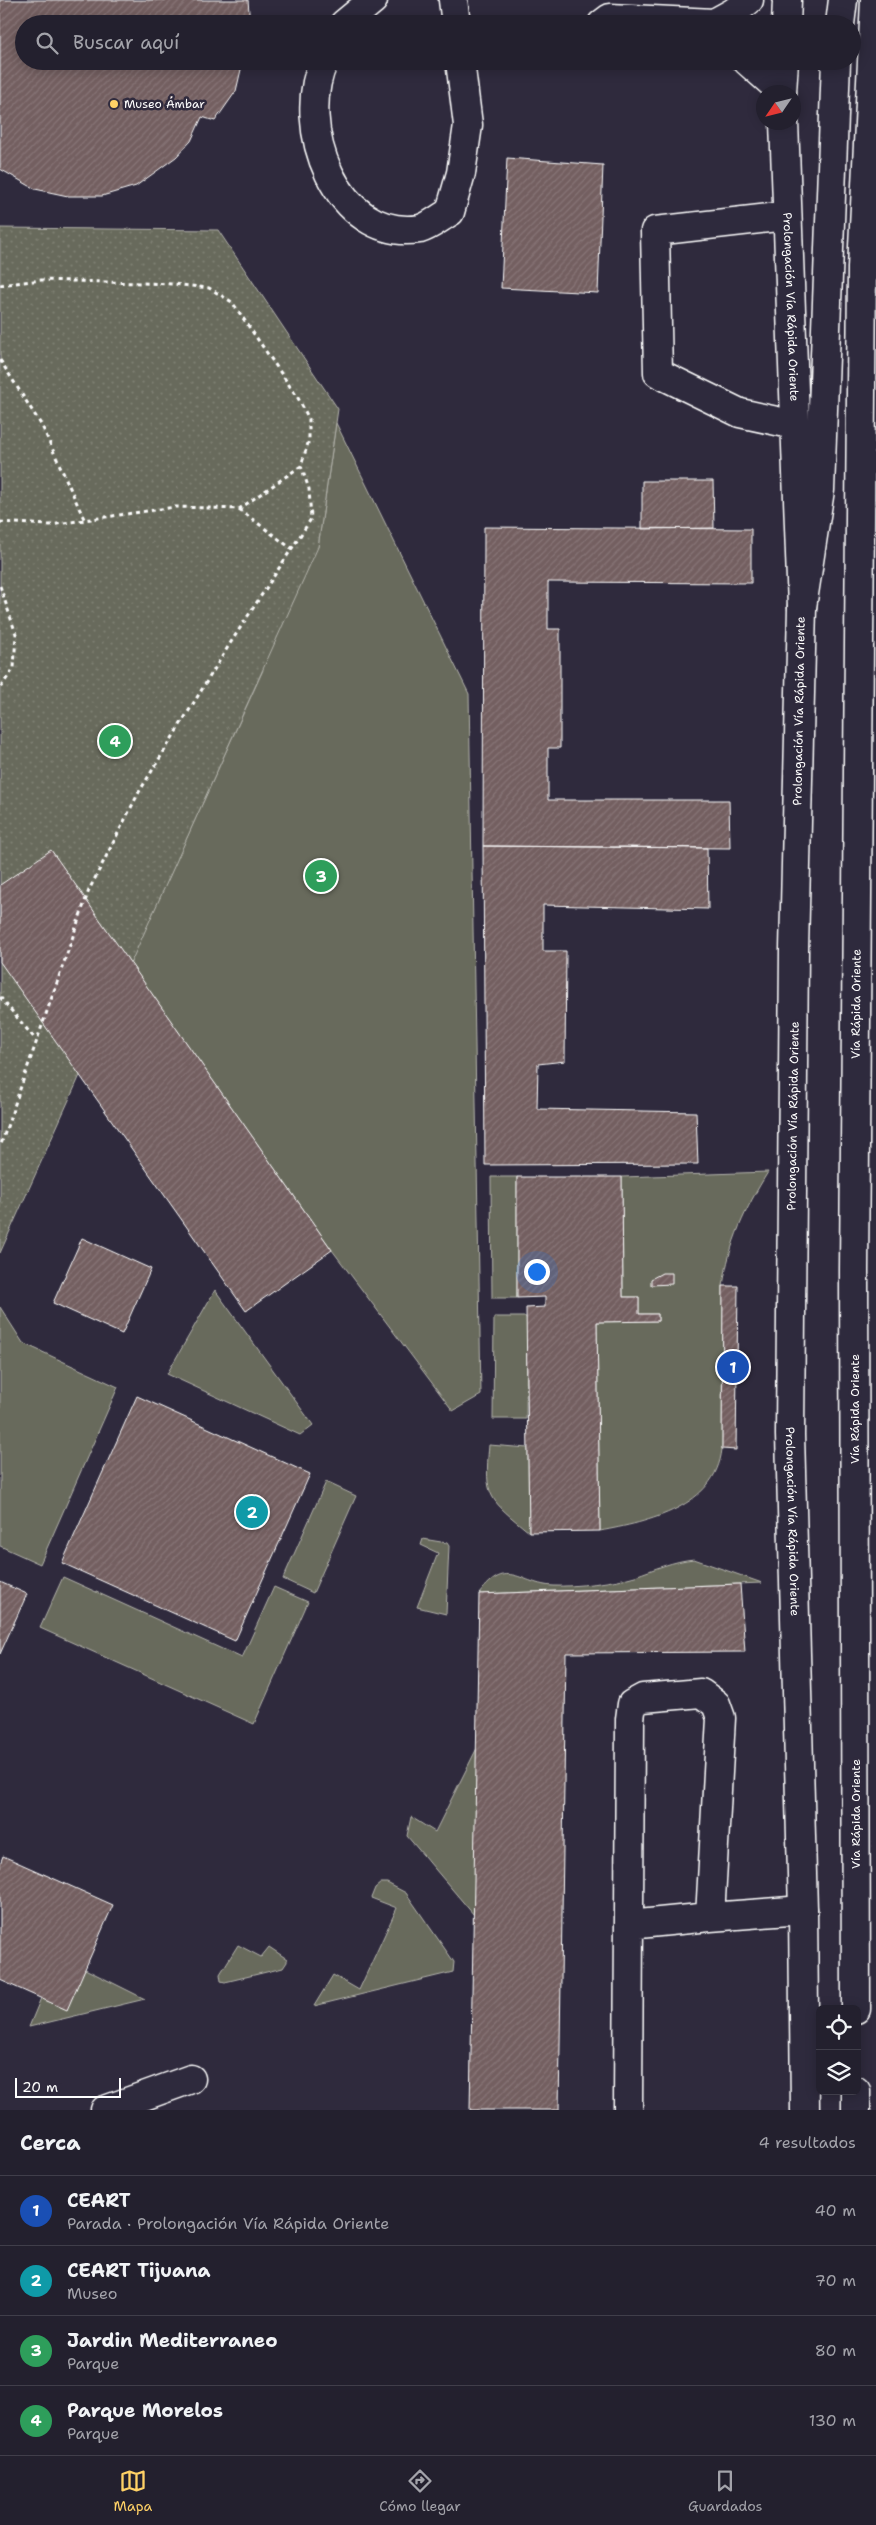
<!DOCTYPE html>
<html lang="es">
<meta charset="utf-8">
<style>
body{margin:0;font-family:"Shantell Sans",sans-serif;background:#2f2d3a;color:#f1f3f6}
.controls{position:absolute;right:15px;bottom:15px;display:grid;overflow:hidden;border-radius:8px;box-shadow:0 2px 12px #0003}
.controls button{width:45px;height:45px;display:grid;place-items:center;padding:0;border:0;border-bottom:1px solid #403e4a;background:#23202e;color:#f1f3f6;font:25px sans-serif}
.compass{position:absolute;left:756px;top:85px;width:45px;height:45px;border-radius:50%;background:#23202e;box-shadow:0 2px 12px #0003;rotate:235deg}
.scale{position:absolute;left:15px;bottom:12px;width:106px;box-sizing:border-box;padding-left:5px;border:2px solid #fff;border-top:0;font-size:14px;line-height:18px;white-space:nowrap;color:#fff;-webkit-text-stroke:4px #2f2a3d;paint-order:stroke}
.you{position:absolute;left:536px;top:1271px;width:18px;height:18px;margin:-12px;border:4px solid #fff;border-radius:50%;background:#1a73e8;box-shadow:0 0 0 8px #1a73e833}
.badge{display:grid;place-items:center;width:32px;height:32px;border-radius:50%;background:#ffd166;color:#fff;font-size:16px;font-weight:700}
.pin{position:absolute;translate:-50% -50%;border:2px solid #fff;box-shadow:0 1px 5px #0006}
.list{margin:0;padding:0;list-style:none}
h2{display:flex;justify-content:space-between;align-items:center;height:65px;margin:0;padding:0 20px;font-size:21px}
h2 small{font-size:16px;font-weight:400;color:#a3a3aa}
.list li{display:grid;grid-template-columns:32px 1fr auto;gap:15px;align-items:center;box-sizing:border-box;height:70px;padding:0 20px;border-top:1px solid #403e4a}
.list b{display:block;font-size:19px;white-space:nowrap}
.list p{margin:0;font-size:16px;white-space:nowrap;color:#a3a3aa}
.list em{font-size:16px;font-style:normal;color:#a3a3aa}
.icon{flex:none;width:28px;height:28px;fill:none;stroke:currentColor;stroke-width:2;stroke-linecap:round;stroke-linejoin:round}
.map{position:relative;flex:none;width:876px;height:2110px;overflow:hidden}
.search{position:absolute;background:#23202e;box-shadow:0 2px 12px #0003;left:15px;right:15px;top:15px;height:55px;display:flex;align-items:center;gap:12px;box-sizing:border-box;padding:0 18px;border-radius:28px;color:#a3a3aa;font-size:19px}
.sheet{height:345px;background:#23202e}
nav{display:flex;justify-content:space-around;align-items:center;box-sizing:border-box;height:70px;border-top:1px solid #403e4a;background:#23202e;font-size:14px;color:#a3a3aa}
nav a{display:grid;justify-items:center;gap:2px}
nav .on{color:#ffd166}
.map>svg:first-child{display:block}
</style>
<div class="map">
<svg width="876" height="2110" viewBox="0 0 876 2110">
<defs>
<pattern id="park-dots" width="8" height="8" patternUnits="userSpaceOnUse" patternTransform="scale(1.25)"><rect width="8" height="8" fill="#686a5b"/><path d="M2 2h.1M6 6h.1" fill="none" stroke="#7f8074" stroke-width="1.8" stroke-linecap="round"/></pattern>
<pattern id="building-hatch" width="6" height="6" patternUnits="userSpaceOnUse" patternTransform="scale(1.25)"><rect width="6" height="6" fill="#735e60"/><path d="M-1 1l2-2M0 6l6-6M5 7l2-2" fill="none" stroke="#887678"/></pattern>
</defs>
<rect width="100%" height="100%" fill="#2f2a3d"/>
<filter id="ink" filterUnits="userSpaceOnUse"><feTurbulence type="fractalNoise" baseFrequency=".02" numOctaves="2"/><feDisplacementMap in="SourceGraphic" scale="10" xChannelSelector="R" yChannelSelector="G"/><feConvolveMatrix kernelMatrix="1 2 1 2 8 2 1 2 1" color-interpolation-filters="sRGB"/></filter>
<g filter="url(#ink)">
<path fill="#686a5b" stroke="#b4b4ad" d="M336,423L469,694L481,1395L453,1411L332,1250L130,963L263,670L146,529L318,547Z
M768,1172C745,1209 729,1243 723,1286L722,1449C716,1507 648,1522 600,1531L597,1322L658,1321V1314H639V1297H623L622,1177Z
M491,1177H517V1298H492Z
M215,1290L313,1425L300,1435L167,1374Z
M0,1307L23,1343L118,1387L40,1564L0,1546Z
M494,1317H527L526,1419H493Z
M489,1445L528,1448L529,1532C489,1499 484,1498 489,1445Z
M326,1482L356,1496L313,1593L283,1579Z
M423,1539L447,1543L449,1546L446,1614L417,1607L438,1553L421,1545Z
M694,1559L762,1583L479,1594C508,1556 520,1585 554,1586C575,1587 615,1582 635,1576C655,1569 673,1561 694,1559Z
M63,1577L242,1658L274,1587L308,1602L254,1724L40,1628Z
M477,1748L474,1915L407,1836L411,1817L435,1832Z
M381,1883H387L406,1893L454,1962L453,1972L314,2006L333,1975L359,1990L397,1908L371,1898L375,1888Z
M238,1945L261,1957L269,1947L287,1959V1962L283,1968L225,1982L221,1981L220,1974Z
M85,1969L145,1999L29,2027L41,1998Z"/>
<path fill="url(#park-dots)" stroke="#b4b4ad" d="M0,228L218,230L338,409L318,547L0,1253Z"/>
<path fill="url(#building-hatch)" stroke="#fff" d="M0,0H248L250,24H24V61H243L236,91L215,121L202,117L191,141L176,157L136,186L102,196H68L35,189L0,169Z
M507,158L603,165L598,293L501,288Z
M642,481H713L714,528L642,529Z
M484,527L751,529V583L548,582V629H560V748H548V800H729L730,848L483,846Z
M483,846L707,848L708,909L543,905V951H566L565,1061L538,1064L537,1109L696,1112L698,1164L485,1165Z
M51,850L332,1250L246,1311L0,962V885Z
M517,1177H622L623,1297H639V1314H658V1321L597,1322L600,1531L529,1532L526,1308L545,1307V1297L517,1298Z
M82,1238L151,1269L122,1334L53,1303Z
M662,1273H672V1284L651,1285V1279Z
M723,1286H738L736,1450L722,1449Z
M137,1396L310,1474L235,1641L62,1563Z
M0,1582L27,1594L0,1654Z
M740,1584L745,1652L566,1653L559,2110H470L479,1594Z
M3,1856L113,1905L67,2010L0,1980V1864Z"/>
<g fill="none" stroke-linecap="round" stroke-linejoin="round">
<defs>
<path id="minor" d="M453,0L456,24
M344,24L373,0
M602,24L610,18L714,23L734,12L749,0
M324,61C294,125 336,242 420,229C429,227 441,217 450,212L461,173L468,125L460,61
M747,61L782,92
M787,216L655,231L658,373L740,413L795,425
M710,1917L803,1910
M105,2110L191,2079
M628,2110L630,1719L632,1704L643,1698L701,1693L716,1704L721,1718L710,1917L629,1925"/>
<g id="major">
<path d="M786,24L787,0"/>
<path d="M782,92L784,61"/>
<path id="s1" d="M784,122L802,607L794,950L790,1435L803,1910L805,2110"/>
</g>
<g id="highway">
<path d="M840,24L843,0"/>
<path d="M802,607L820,490L836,61"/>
<path id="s2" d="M856,2009L854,1270L862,268L875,0"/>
<path d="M856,2091V2110"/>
</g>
</defs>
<use href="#minor" stroke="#fff" stroke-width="31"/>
<use href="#major" stroke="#fff" stroke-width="31"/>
<use href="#highway" stroke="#fff" stroke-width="31"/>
<path stroke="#fff" stroke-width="3" stroke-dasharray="4 4" stroke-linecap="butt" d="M0,285L41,280L173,284L209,288L232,302L298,398L309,419V440L301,466L309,489L311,519L231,642L139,792L89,890L0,1147
M0,360L42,426L85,521
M239,509L292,549
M0,522L50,525L175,507L239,509L301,466
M0,586L16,634L14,668L0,688
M0,997L36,1040"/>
<use href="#minor" stroke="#2f2a3d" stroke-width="28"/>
<use href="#major" stroke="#2f2a3d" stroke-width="28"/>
<use href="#highway" stroke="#2f2a3d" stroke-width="28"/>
</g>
</g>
<circle fill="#ffd166" stroke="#2f2a3d" stroke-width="2" cx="114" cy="104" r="5"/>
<g text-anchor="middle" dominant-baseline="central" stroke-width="5" stroke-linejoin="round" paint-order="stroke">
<g font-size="12" fill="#fff" stroke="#2f2a3d" text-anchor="start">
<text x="124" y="104">Museo Ámbar</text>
</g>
<g font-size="12" fill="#fff" stroke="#2f2a3d">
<text stroke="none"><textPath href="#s1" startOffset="185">Prolongación Vía Rápida Oriente</textPath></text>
<text transform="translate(799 711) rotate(-89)">Prolongación Vía Rápida Oriente</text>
<text stroke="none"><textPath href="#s2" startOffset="1005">Vía Rápida Oriente</textPath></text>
<text transform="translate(793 1116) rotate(-89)">Prolongación Vía Rápida Oriente</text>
<text transform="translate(855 1409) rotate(-90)">Vía Rápida Oriente</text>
<text stroke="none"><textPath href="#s1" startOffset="1400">Prolongación Vía Rápida Oriente</textPath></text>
<text transform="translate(856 1814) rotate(-90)">Vía Rápida Oriente</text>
</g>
</g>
</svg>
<div class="controls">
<button><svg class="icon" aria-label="locate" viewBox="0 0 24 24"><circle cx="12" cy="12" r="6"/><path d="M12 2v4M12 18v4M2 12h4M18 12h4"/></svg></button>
<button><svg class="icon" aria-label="layers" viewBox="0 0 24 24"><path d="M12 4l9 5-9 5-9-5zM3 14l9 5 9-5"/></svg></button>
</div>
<svg class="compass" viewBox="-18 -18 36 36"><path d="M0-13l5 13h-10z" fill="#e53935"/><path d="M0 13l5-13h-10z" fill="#a3a3aa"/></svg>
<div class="scale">20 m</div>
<div class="you"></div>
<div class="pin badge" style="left:733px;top:1367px;background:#1a4fb4">1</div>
<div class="pin badge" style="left:252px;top:1512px;background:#0f9aa8">2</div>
<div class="pin badge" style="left:321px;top:876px;background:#2e9e5b">3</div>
<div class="pin badge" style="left:115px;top:741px;background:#2e9e5b">4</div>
<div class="search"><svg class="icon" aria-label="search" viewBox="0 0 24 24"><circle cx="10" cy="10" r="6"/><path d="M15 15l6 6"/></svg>Buscar aquí</div>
</div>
<section class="sheet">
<h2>Cerca<small>4 resultados</small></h2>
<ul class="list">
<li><span class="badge" style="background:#1a4fb4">1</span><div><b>CEART</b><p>Parada · Prolongación Vía Rápida Oriente</p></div><em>40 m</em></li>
<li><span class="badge" style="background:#0f9aa8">2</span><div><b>CEART Tijuana</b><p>Museo</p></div><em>70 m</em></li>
<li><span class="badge" style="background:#2e9e5b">3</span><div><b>Jardin Mediterraneo</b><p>Parque</p></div><em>80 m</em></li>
<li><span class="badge" style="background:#2e9e5b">4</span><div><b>Parque Morelos</b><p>Parque</p></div><em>130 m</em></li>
</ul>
</section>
<nav>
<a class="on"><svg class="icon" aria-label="map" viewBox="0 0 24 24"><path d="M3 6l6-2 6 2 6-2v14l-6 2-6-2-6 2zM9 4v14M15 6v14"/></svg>Mapa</a>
<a><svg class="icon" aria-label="directions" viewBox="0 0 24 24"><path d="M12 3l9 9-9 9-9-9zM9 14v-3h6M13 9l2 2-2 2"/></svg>Cómo llegar</a>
<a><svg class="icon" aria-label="saved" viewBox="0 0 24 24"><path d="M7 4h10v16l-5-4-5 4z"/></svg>Guardados</a>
</nav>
